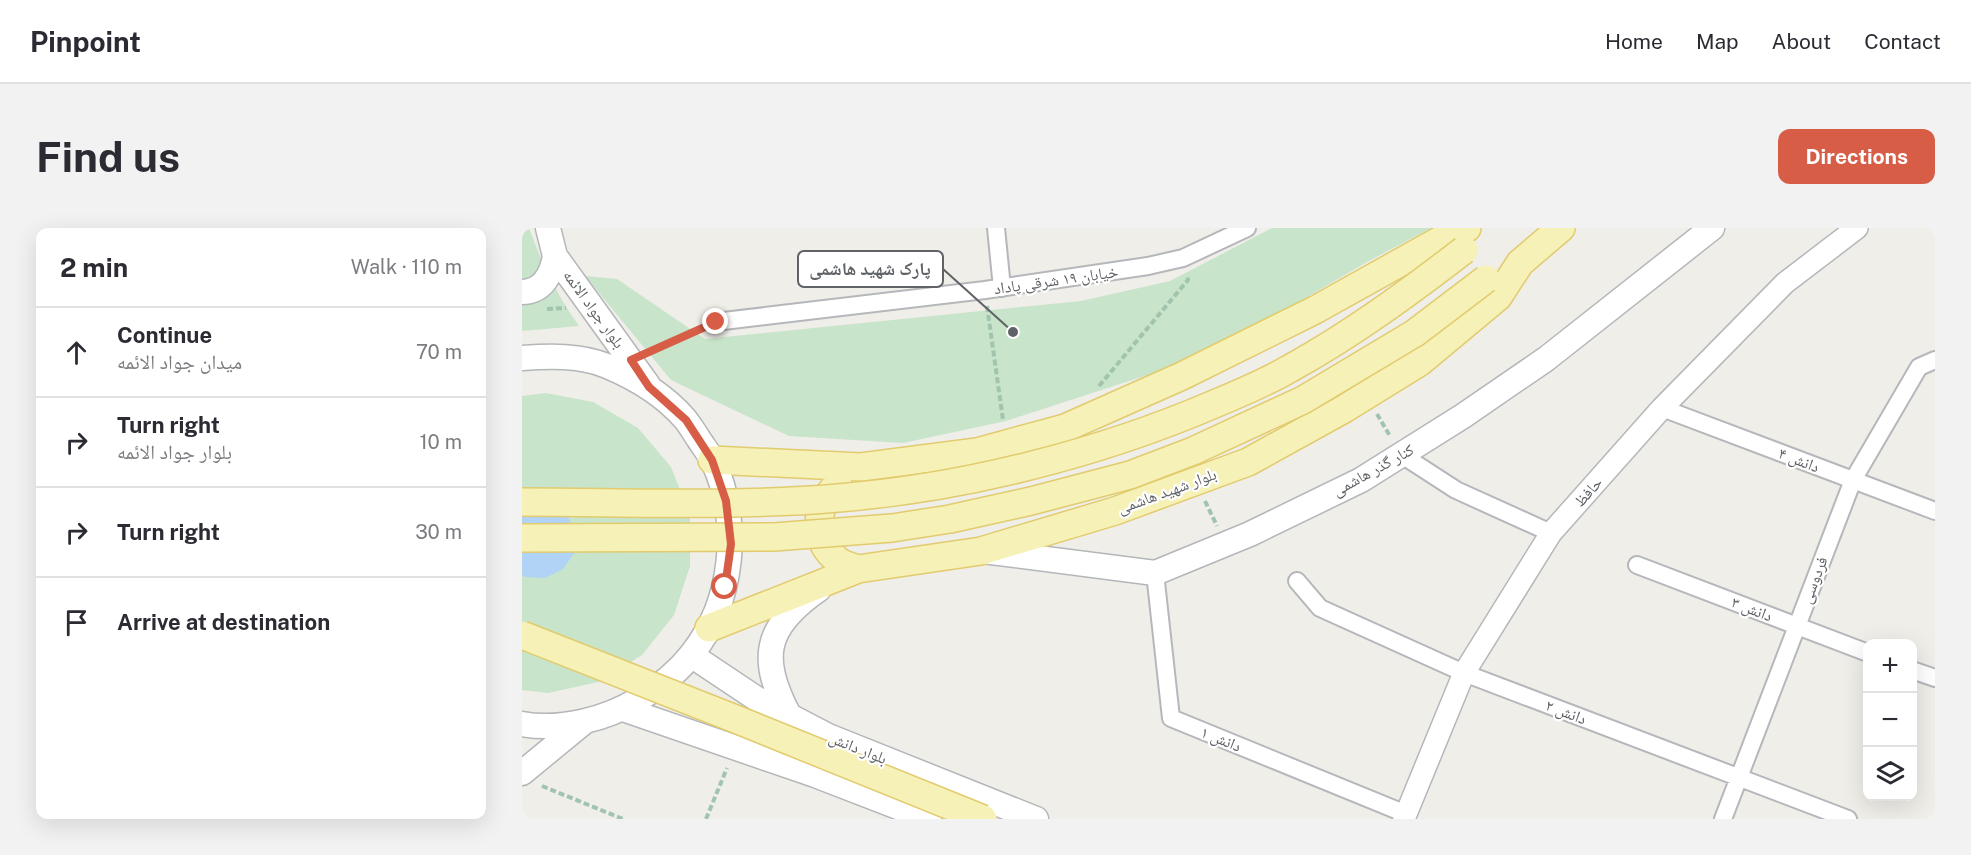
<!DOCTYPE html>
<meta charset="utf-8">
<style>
body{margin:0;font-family:"Public Sans","Noto Naskh Arabic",sans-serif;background:#f2f2f3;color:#2b2b33}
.controls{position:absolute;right:18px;bottom:18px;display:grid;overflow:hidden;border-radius:12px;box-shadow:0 6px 24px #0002}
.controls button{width:54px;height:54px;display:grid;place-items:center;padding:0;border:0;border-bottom:2px solid #e1e1e2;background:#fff;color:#2b2b33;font:30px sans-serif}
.stop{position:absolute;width:18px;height:18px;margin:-14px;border:4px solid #d75d47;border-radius:50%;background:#fff}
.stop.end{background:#d75d47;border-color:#fff;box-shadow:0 2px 6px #0008}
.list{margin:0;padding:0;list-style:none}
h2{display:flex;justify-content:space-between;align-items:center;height:78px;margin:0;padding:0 24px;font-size:26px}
h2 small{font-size:20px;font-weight:400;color:#7c7c81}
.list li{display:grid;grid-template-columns:39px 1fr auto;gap:18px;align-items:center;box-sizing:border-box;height:90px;padding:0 24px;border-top:2px solid #e1e1e2}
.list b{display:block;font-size:22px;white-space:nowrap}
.list p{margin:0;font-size:20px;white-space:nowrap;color:#7c7c81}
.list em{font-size:20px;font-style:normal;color:#7c7c81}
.icon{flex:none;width:33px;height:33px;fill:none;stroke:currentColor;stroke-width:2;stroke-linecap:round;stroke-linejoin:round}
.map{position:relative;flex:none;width:1413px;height:591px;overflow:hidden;border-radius:12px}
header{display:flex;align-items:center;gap:36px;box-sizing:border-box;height:84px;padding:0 30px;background:#fff;border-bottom:2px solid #e1e1e2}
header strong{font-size:28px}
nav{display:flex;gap:33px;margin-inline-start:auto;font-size:21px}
.intro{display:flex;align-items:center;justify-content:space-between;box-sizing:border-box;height:144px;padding:0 36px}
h1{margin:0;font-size:42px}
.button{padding:15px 27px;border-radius:12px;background:#d75d47;color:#fff;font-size:21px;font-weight:700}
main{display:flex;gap:36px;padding:0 36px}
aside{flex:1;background:#fff;border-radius:12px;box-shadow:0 6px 24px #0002}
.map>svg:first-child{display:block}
</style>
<header>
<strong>Pinpoint</strong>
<nav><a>Home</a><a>Map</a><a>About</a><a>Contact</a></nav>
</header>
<div class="intro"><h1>Find us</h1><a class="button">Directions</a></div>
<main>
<aside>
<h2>2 min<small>Walk · 110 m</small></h2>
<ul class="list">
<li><svg class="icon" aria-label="ahead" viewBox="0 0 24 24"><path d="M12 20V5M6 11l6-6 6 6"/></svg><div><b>Continue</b><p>میدان جواد الائمه</p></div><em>70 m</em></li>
<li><svg class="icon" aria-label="right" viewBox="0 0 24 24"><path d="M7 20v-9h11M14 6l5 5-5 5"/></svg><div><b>Turn right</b><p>بلوار جواد الائمه</p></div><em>10 m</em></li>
<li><svg class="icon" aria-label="right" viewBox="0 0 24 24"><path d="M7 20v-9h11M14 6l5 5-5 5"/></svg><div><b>Turn right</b></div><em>30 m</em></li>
<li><svg class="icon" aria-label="arrive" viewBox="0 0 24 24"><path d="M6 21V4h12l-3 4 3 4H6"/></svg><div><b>Arrive at destination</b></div></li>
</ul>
</aside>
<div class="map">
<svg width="1413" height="591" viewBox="0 0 1413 591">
<rect width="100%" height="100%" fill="#efeee8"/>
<path fill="#c8e4ca" d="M0,0H7C20,36 35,67 57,98L0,103Z
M750,0H909L845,34L739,96L638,143L484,193L381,215L267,208L149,152L63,48L95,51L183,111L559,73L648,53Z
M24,165L71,174L116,200L149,239L168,287V338L152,387L120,427L76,454L26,465L0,462V168Z"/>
<path fill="#b1d3f6" d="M0,278L45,287L54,305L52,325L41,341L23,350L3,349L0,347Z"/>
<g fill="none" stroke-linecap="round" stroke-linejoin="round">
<defs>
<path id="minor" d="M474,0L480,60
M193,94L463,62L626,38L661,30L725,0
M1140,180L1413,283
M880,227L934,262L1029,305
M1115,337L1346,425
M633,345L649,490L884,586
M775,353L798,380L942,445L1326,591
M1390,442L1413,450
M1201,591L1331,252L1397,139L1413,132"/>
<path id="tertiary" d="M882,591L942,445L1029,305L1140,180L1263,55L1335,0"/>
<path id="secondary" d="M26,0L33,28L126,157
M0,64C21,64 30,45 33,28
M0,130C27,128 59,127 85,138C114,150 143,168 163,191C168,197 172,204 176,210C181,218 187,225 191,233C219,294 212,374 169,427C155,445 137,459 117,471C85,491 38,503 0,496
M461,323L633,345L728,306L839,252L941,188L1024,131L1190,0
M169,427L235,471L306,508L514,591
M101,481L293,547L407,591
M268,489C237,432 241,400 296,362
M0,545L62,494"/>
<path id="primary" d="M190,232L339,239L455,224L543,200L660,148L793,82L931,5L945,0
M316,256C292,278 289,314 318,334C323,337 330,339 336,341
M187,400L336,341L459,323L593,283L726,234L822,181L898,134L976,69L998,35L1039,0"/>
</defs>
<use href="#minor" stroke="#b5b7bb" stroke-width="20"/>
<use href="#tertiary" stroke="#b5b7bb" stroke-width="24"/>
<use href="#secondary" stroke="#b4b6ba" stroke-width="27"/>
<use href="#primary" stroke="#e2cb6e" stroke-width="30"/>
<path stroke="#a1c4ae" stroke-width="4" stroke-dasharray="6 3" stroke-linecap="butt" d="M465,78L481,192
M25,81L44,80
M126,124L177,101
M577,158L666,52L665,48
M855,186L868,208
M683,273L695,298
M20,558L101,591
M184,591L205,540"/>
<use href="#minor" stroke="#fff" stroke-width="16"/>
<use href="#tertiary" stroke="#fff" stroke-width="21"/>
<use href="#secondary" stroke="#fff" stroke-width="24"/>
<use href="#primary" stroke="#f6f1b6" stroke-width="27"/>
<defs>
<path id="primary-bridge" d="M0,274C105,274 212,279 316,270C441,260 575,226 690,177C716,166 743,155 767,141C829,107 886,65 942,22
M0,310L252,309L370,300L428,291L509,273L608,247L671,223L781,172L893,105L964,51
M0,407L211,490L461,591"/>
</defs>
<use href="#primary-bridge" stroke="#e2cb6e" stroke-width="30" stroke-linecap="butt"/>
<use href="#primary-bridge" stroke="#f6f1b6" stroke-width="27"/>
</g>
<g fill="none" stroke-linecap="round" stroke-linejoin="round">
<path stroke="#d75d47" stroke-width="8" d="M194,94L109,132L127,159L164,192L190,232L204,273L209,316L203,359"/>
</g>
<g text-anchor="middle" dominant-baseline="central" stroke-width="4.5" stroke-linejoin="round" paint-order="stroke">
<g font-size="16" fill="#5f6266" stroke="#fff">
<text transform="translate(534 52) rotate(-8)">خیابان ۱۹ شرقی پاداد</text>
<text transform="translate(72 81) rotate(54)">بلوار جواد الائمه</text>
<text transform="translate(1277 232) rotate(21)">دانش ۴</text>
<text transform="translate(851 242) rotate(-29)">کنار گذر هاشمی</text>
<text transform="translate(645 263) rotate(-20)">بلوار شهید هاشمی</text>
<text transform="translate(1066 264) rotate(-48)">حافظ</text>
<text transform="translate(1292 352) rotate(-69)">فردوسی</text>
<text transform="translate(1230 381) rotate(21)">دانش ۳</text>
<text transform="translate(1044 484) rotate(21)">دانش ۲</text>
<text transform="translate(699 511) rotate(22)">دانش ۱</text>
<text transform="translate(336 520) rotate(22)">بلوار دانش</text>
</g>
</g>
<path fill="none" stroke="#5f6266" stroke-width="2" d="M491 104L421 41"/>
<circle fill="#5f6266" stroke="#fff" stroke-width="2" cx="491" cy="104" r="6"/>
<rect fill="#fff" stroke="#5f6266" stroke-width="2" x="276" y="23" width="145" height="36" rx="6"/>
<g font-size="18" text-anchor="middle" font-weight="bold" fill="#5f6266">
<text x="348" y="47">پارک شهید هاشمی</text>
</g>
</svg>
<div class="controls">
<button>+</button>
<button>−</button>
<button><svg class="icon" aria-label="layers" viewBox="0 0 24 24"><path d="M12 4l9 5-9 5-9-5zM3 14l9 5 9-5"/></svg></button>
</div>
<div class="stop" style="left:203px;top:359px"></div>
<div class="stop end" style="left:194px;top:94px"></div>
</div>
</main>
